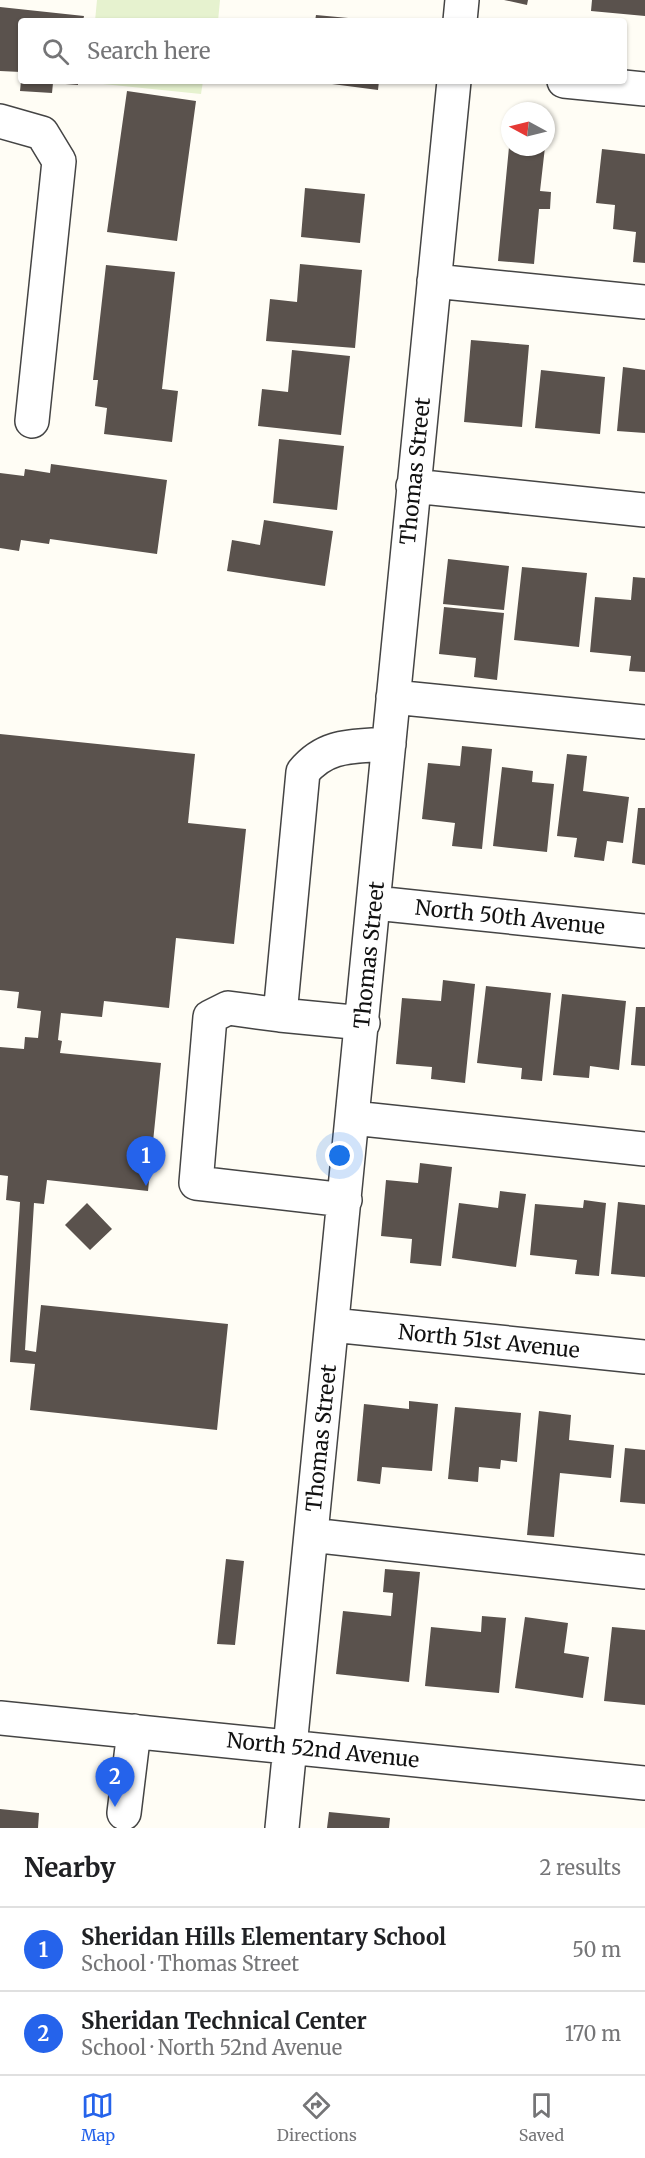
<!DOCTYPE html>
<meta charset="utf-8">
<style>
body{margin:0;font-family:Merriweather,serif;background:#f6f6f6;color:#202124}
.compass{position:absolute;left:501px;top:102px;width:54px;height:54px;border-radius:50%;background:#fff;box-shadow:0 2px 4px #0004;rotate:277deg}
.you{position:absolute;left:340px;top:1156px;width:21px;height:21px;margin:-15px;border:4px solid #fff;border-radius:50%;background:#1a73e8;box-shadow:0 0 0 9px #1a73e833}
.badge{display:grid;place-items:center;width:39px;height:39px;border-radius:50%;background:#2563eb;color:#fff;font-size:20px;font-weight:700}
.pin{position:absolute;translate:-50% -50px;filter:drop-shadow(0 2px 3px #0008)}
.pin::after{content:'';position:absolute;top:32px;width:21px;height:18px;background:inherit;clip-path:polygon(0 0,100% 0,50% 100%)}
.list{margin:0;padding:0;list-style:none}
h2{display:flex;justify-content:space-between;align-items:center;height:78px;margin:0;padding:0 24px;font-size:26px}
h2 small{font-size:20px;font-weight:400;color:#757577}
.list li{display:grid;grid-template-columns:39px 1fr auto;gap:18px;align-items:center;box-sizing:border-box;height:84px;padding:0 24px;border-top:2px solid #e0e0e0}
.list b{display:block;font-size:22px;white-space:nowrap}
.list p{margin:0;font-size:20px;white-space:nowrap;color:#757577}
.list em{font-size:20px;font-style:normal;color:#757577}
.icon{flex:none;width:33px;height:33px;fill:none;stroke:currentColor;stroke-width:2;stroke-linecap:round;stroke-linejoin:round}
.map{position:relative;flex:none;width:645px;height:1828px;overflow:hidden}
.search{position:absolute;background:#fff;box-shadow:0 2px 4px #0004;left:18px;right:18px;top:18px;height:66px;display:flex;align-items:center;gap:15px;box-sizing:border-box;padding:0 21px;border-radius:6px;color:#757577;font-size:22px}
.sheet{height:246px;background:#fff}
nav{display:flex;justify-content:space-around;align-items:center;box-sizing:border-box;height:84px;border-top:2px solid #e0e0e0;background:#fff;font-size:16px;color:#757577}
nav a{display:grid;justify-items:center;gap:3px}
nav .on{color:#2563eb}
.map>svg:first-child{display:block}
</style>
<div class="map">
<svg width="645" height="1828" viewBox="0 0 645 1828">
<rect width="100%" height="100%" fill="#fffdf5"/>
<path fill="#e6f2cf" d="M97,0H220L218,21H95Z
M104,81H203L201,94L103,84Z"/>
<path fill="#5a524d" d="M504,0H528L527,5Z
M592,0H645V16L591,11Z
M0,7L84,16L83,21H21V72L0,71Z
M316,15L359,19V21H315Z
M21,81H78V85L53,83L52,93L20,91Z
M309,81H379L378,90Z
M127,91L196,101L177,241L107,232Z
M509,147H545L540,191L551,192L550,209H539L534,264L498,261Z
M602,149L645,154V263L633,262L636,232L613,229L615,205L596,203Z
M305,188L365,194L360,243L301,237Z
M300,264L362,270L355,348L266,341L270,299L297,302Z
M106,265L175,272L162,389L178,391L172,442L104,434L107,408L95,406L98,380H93Z
M471,340L529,345L522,427L464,422Z
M292,350L350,356L341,435L258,426L262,389L288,392Z
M623,367L645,370V433L617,431Z
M541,370L605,377L600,434L535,428Z
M279,439L344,446L337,510L273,503Z
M51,464L167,480L157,554L50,539L49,544L21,540L19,551L0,548V473L24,476L25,469L50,473Z
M264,520L333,531L325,586L227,571L232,540L260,545Z
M448,559L509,566L504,610L443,604Z
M522,567L587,573L579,647L514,640Z
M633,577L645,578V672L629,671L631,656L590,652L595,597L631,600Z
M444,607L504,613L497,680L474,677L476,658L439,654Z
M0,734L195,754L188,823L246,829L234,944L176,938L169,1008L104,1001L102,1017L61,1013L58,1040L62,1041L60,1053L161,1063L148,1191L47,1180L44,1204L34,1203L25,1350L36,1352L41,1305L228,1324L217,1430L30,1410L35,1364L10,1362L20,1202L6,1200L8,1176L0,1175V1047L24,1049L25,1037L38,1038L41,1011L17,1008L19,992L0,990Z
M462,746L492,749L482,849L452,846L455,823L422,819L428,763L460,766Z
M567,754L587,756L583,791L629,797L623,843L607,841L604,861L574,857L577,838L557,836Z
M502,767L533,771L532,782L554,784L547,852L493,846Z
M638,808H645V865L632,863Z
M443,980L475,984L465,1083L431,1079L432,1067L396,1064L402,998L441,1001Z
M486,986L551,993L542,1081L521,1079L522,1068L477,1063Z
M562,994L626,1001L619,1070L590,1066L589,1078L553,1075Z
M636,1007H645V1066L631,1065Z
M420,1163L452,1167L441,1266L410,1263L412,1239L381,1236L386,1180L418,1183Z
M500,1191L526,1194L516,1267L452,1258L459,1203L498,1208Z
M584,1200L606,1203L599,1276L575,1274L577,1260L530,1255L535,1204L583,1208Z
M618,1202L645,1205V1277L611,1274Z
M87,1203L112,1229L90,1250L65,1225Z
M409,1401L438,1404L432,1471L382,1467L380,1484L357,1481L364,1404L409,1409Z
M455,1407L521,1413L517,1462L501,1460L500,1469L479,1467L478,1482L448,1479Z
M539,1411L571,1415L569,1440L614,1445L611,1478L560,1473L554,1537L527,1535Z
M625,1448L645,1450V1504L620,1502Z
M226,1559L244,1561L235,1645L217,1644Z
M385,1569L420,1572L409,1682L336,1674L343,1611L391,1616L393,1593L383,1592Z
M482,1616L506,1618L499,1693L425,1686L431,1627L481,1632Z
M525,1617L568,1623L564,1653L589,1657L583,1698L515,1688Z
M612,1627L645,1630V1705L604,1701Z
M0,1809L39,1813L38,1828H0Z
M329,1812L390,1818L389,1828H327Z"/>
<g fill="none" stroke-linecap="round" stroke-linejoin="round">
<defs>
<path id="minor" d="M460,21L462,0
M564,81L645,89
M0,121L42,133L59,161L32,421
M434,281L645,302
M413,486L645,510
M393,697L645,722
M375,903L645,931
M280,1015L228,1008L210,1017L196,1183L345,1200
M363,1023L280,1015L303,772C327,743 354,747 389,744
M353,1118L645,1149
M332,1325L645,1357
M311,1535L645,1572
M0,1718L645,1783
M124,1813L134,1731
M282,1828L454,81"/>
</defs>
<use href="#minor" stroke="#444" stroke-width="36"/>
<use href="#minor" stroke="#fff" stroke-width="33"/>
</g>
<g text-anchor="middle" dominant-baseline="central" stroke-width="6" stroke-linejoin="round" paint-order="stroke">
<g font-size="21" fill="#111" stroke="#fff">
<text transform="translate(415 471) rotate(-84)">Thomas Street</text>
<text transform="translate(510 917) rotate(6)">North 50th Avenue</text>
<text transform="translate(369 955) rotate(-84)">Thomas Street</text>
<text transform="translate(489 1341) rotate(6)">North 51st Avenue</text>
<text transform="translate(321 1438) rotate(-84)">Thomas Street</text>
<text transform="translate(323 1750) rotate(6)">North 52nd Avenue</text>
</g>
</g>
</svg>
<svg class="compass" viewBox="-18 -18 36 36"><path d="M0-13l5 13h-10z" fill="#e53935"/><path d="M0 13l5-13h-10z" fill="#757577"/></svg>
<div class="you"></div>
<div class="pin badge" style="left:146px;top:1186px">1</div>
<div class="pin badge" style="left:115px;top:1807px">2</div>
<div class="search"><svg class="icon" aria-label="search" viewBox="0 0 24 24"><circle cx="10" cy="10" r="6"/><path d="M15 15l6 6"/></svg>Search here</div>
</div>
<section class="sheet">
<h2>Nearby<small>2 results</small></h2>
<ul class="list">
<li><span class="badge">1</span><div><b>Sheridan Hills Elementary School</b><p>School · Thomas Street</p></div><em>50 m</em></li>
<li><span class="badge">2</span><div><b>Sheridan Technical Center</b><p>School · North 52nd Avenue</p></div><em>170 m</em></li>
</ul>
</section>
<nav>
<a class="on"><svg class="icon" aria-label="map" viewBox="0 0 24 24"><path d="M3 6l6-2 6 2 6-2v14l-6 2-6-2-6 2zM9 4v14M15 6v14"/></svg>Map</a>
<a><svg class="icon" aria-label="directions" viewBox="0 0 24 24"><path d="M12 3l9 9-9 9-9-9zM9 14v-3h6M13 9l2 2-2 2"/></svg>Directions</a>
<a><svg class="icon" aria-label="saved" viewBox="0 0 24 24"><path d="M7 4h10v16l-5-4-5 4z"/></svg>Saved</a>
</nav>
